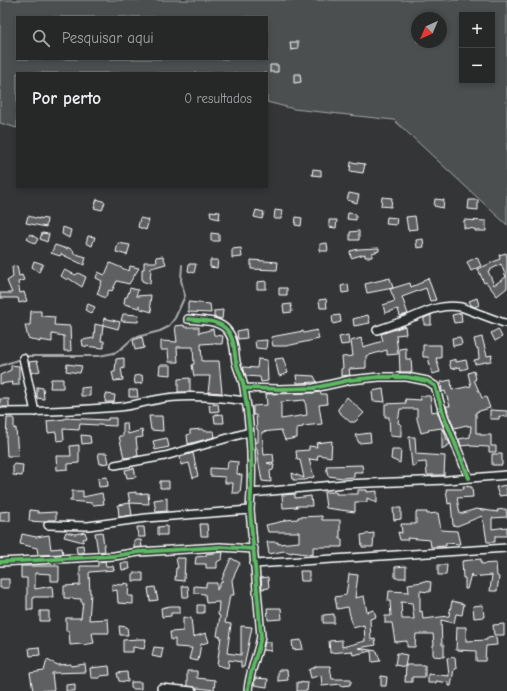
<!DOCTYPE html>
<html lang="pt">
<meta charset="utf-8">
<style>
body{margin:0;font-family:"Comic Neue",sans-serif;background:#2e3030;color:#f1f3f6}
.controls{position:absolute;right:12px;top:12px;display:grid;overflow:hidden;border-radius:0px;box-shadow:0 2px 6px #0003}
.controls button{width:36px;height:36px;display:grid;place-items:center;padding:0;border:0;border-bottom:1px solid #424445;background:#262828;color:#f1f3f6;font:20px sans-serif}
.compass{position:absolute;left:411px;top:12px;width:36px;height:36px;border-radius:50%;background:#262828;box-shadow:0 2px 6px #0003;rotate:224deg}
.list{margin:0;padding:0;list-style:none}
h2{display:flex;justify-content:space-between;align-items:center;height:52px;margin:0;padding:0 16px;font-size:17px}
h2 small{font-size:13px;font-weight:400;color:#a4a6a8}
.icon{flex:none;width:22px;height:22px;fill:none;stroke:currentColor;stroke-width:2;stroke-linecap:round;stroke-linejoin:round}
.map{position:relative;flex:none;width:507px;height:691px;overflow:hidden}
.search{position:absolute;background:#262828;box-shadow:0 2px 6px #0003;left:16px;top:16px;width:252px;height:44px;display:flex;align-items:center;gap:10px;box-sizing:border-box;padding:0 14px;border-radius:0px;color:#a4a6a8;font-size:15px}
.panel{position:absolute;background:#262828;box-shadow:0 2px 6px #0003;left:16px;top:72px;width:252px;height:116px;border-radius:0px}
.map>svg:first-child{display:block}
</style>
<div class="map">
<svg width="507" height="691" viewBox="0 0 507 691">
<rect width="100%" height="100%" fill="#333536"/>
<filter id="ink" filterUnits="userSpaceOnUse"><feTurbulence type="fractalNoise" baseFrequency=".025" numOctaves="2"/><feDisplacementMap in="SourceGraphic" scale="8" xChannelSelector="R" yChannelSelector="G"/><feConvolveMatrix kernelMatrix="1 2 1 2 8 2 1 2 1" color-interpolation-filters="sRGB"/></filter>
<g filter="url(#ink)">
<path fill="#4c4f50" stroke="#a6a7a8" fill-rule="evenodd" d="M0,0H507V225L394,120L294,109L267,102V73H17V128L0,123ZM462,15H492V81H462ZM17,17H267V59H17ZM417,18H441V42H417Z"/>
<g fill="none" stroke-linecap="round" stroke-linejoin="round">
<path stroke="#abacad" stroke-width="2" d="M0,366L29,356H99L114,353L122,348L133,338L160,331L168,327L175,318L185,296L181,280L182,265"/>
</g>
<path fill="#5f6162" stroke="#fff" fill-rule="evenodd" d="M290,42H298V49L291,50Z
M270,65H278V72H270Z
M294,74H300L301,82L294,83Z
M351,162L365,164L363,173L350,171Z
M313,169L321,170V176L312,175Z
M349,193L359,195L357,203L347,200Z
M382,197L392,198L391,207L381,206Z
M97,199L105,202L102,210L94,208Z
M435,199L444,200L443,208L434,206Z
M469,200H478V210L468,209Z
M256,210L264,212L262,219L254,217Z
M275,210L282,211L281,219H274Z
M210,211L220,212L219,219L211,217Z
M348,213L356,214V220L347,219Z
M28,216L39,219V218L47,219L46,227L26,223Z
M415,216L417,229L408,230L406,217Z
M296,217L302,218L301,226L295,225Z
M387,217L397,218L396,225L386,224Z
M140,218L149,220L146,230L138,227Z
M329,220H337L336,228L329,227Z
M464,220L486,221V231H475V229L464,228Z
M63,227L71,230L69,238L62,234Z
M359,231V240H350V232Z
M42,233L49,234L47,242L40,239Z
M211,233L219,234V241H211Z
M30,234L38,239L35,244L27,239Z
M88,236L95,237L92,246L86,243Z
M423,239L424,247L417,248L416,240Z
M118,243L130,245L127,255L116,252Z
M327,243L328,251H320V244Z
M55,245L67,249V247L74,251L73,253L86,257L84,265L61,254L60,256L51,253Z
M241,248L242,257L232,258V249Z
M379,248V251L372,253V257H365V254L351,258L350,251L359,249Z
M506,253L507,257V288L497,296L486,282L484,283L478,269L500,259L499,255ZM501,264L506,277L494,285L488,271Z
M163,256L166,264L151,268L150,284L142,281V269H144V262H157L156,257Z
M477,257L481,266L471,271L467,262Z
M210,260H218L217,268L210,267Z
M251,260L278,262L277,270L251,269Z
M34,261L43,264L39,272L32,267Z
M110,263L129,271L130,266L139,268L129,284L117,281L112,291L109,290L105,298L97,294L102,281L96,278L98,272L105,275Z
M189,264H196L194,273L188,271Z
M17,266L19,276L22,275L24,280L18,282L20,293L24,292L27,301L19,303L18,298H0V293H12L7,281L13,277L12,267Z
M64,270L76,275L78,273L86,277L82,287L68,278L67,280L61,276Z
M390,278L393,288L367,293L365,284Z
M428,278L436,300L430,301L426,288L402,297L408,314L400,316L398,309L385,313L383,305L395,301L390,289L410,283L411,287L423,282V280Z
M266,281V289H257V282Z
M348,284L349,292L342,293L341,286Z
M130,288L138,290L136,296L151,295L150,304L152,312L141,309L139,305V308L124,304L125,297H127Z
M279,288H287V295H279Z
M477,298L479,305L475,307L471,305L469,301Z
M326,299L327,308H320L319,300Z
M188,302L210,304L211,313L188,312Z
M88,304L95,307L92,314L85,310Z
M291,304L292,312L284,313L283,305Z
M223,310L222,319L214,317V311Z
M31,311H41V316L55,317L54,325L70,326L71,351H64V336L52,334V342L40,340V342L28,338L25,325H30Z
M461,313L462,322L454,323L452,315Z
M123,314L139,315L138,322L121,321Z
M340,315L341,322L333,324L332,316Z
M368,315L370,323L354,326L353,319Z
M431,315V325H424V318Z
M104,318L120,322L118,329L103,325Z
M95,324L103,326L101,341H104V348L83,346L82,340L94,338Z
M184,325V327H199V333L213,329L214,335L223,336L222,344H215V343L201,344L202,361H219L222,393L208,392L210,376H194L192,365L194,364L193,347H177L178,362H169L168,350H161V341L177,342L175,326Z
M405,326L406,334L396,335L398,354L387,355V350L366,356V368L349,369L350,375L341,376V369L343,368L342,357L353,356L351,341L361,338L363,347L383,341L381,334Z
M246,329L247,338L238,339L237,331Z
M498,329L502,337L495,341L491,333Z
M317,330L319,339L286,346H273L271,337L303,331L304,333Z
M348,335L349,344L341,345L339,337Z
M142,337L144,348L135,350L133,340Z
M460,337L462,344L453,346L452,338Z
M482,337L487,356L492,355L491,361L475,364L474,360L479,359L478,348H476L474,339Z
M267,340L266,349L256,348L255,341Z
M423,345H441V358H436L440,372L432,374L428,357H423Z
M406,348V359H411L412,372H400L399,349Z
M124,358V369L121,368L123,380L114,381L112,372H115L116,359Z
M283,358L288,373L279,376L275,359Z
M258,359L267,360L268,381L261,382L260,377L246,376L243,367L257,368Z
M456,359V362L466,360L468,368L461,370L460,367L451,369L449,361Z
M37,361L40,371L31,373L29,362Z
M67,364L82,366L80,373L66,371Z
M11,365L19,366V385H12L13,382L0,384V375L11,370Z
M160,365H171V375L159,374Z
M474,371L476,379L474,380L482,398L486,397L490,408L476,412V433H480V435H491V446H496V452H489V447L470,446V445L461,446L459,439L470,437L471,426H467V425L454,428L446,406H450L445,391L442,392L441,382L451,380L452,390L471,386L468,373Z
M142,375L143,383L135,384L134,376Z
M296,375L314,376L317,382L297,383Z
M190,378V392H178V379Z
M51,379H63V388H50Z
M37,387L43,388L44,399L37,398Z
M90,387V396H81V388Z
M383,389L385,402L373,401L372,391Z
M129,390H137L138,397H129Z
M320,392L321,394H326L327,404L319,405L322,424L303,426V427L297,428V438L285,440L281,430L262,432L264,455L273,454L274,462L267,463L274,465L273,470L270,471L271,482L262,481L259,464L257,448H256L255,443L258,442V430H257L256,415H253V406L267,405L266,394L314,393ZM305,400L307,415L281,419V402Z
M106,394L115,395L114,402H105Z
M420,396H430L432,412L437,411L444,429L442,430V428L428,430L429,431L421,433L417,419V409H400L398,423L401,424V437L390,436L389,417H385V404L406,403L405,399L421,400Z
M347,397L364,413L355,422H350L338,411V409Z
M0,399H9V407H0Z
M218,404L219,411L210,412L209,405Z
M490,410L507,411V417L499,416V419H490Z
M223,414L224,423H215L214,415Z
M149,416H162L163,431L151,430Z
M7,418H14V429L16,428L18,456H7L6,439Z
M65,418L108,420V418H116V426L80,424L79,430L63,429L64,440L57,441L56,432L48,433L47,421L65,419Z
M123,423H127L128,434L142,430L143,437L136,438L138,456L124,458L119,436H123Z
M203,429V431H214L215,437L188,444L187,435L190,434V430Z
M442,430H444L447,440H448L450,444L442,449Z
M370,433L371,442L359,443L355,435Z
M81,435L90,436L91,443L82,444Z
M409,437H415L416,454L445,456L444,475H427L426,462L416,463V466H412Z
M167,438L169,447L155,450L153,441Z
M332,441L331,457L318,455L317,460L309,459L314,477L305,480H293L292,473L304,478L300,460H297L296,451L309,450V446L317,447L316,443Z
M79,445V463L68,464V469L57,470L56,456H71L70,446Z
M392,450H401L400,463L391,459Z
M98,453H107L109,463L100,464Z
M193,453L198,476L193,478L189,463L181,465L180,457Z
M492,454H502V465H492Z
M228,461L238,462L237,474L242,475L240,493H232L233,483H225V477L210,476V468L227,469Z
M13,464L23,465L22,476L13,475Z
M362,465L363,472H354V477L343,478L328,476L326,466Z
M134,468L136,477L127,478L125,470Z
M107,477L108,486L99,487L98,478Z
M160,481H169V488H160Z
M506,485L507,495L499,496L496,487Z
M463,486L472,487L473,497L457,498L460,514L476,509L498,512L497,510L506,509L507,517L492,518V529L507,527V536H495V542H487L484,523H483L482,516L457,526L453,525L451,503L448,504L446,489H464Z
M358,490H367V492L377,491V503L367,498V502H355V512L326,508L324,492H336V494H358Z
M72,491H83V497L102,493L104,504L93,505L92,503L70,501V499H72Z
M136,492V494L148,493L149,504L130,503L132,515L119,517L118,505L130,503L128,493Z
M295,494V498L311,496L312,506H296L297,507L283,508L282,495Z
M167,498V511L156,512L154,500Z
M393,508H401V519L394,520Z
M30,510L38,511V513L56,512V520H48L44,522L29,521Z
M10,511V521H0V512Z
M416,512H427V514L438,513L441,530L457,531L460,544L446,543V546L431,547L430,540L407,538L408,540H400L398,532L402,533L401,524H416Z
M322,516V520H340V539H342V547H313V555L292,552V553L284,551L269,554L267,542H278V544L299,542V532H268L266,525L284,521V520L298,519V517Z
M200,524H207L208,536H201Z
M167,526V535H158V527Z
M137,527H144L145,537H138Z
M66,532L75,534L85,532L87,538L83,539V542L64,537Z
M102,532L105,551L98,552L95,533Z
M374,533L373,547H362L361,535Z
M22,534L36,537L49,535L51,549L62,548L63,554L38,555L37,548L20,544Z
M134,540H141L142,547L134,548Z
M83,545L84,553H77L76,546Z
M223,552L222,559L217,562V568H206V564H195L196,557L206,556V554Z
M176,558H185L184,581L175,580L176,568H178Z
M231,558L240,563L232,580L234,595H230L225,623L231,624L227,653L241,655V626L252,627L244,667H241V662L229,660L228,668L217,665L221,637L217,636L220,616L218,615L219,602L206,603L205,594L194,593V586L206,587V583H217V590L221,582H222V579Z
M481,559V564L496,563L497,576L499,577L497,591H490L492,575L472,577L471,574L467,589H465V578H463L462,561Z
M105,561L106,566H113L114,570L90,572L89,573L90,593H91L89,620L108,619L109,633H92L94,643L83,645L82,644L70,645L69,631H66V618H81L83,602H81V599L64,598V586L80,585V566H98V562Z
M121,563H129L130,569L122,570Z
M438,565H447L446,575H438Z
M21,566H59V581H51V574L35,573V589L52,586L53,597H33V610H27V578H21Z
M406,566V578H395V567Z
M300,571H309V581H301Z
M133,573H143V581H133Z
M349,574L358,575L355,598L364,596L367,612L374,610L376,617L370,619L371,640L375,639L376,645L358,648L377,651L380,661L372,662L371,651L353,655L352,651L330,653L329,641L342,640V647L365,641L364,625L353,628L348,607L337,609L335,597L346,595Z
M268,577L269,588L262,589L261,578Z
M0,579H9V588H0Z
M423,581L431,582L430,592L420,591V612L422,611L423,619L449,616L452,601L464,604L462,615L456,614L454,623L441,620L442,645H444V657L433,656V645H434L433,634H416L415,647H407V641L395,642L392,623H385V616H391L390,601H388L389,591L409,592L408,584L423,582ZM401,602L412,603L414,619H402Z
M124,583L129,584L128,596H133V604L118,603L117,590L112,591V584L123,585Z
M182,586H188L189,597H183Z
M155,587L158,600L150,601L148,588Z
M197,605H204V613H197Z
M483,605L484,617L474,618L473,606Z
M170,606H180V613H171V616L162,617L161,608Z
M267,608H281L282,619L268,620Z
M40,611H49V621H40Z
M334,614V623H323V615Z
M183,617L191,618L193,637L206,633L209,642L201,644L198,661L189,659L192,648L175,647V639L171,640L170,632L183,631Z
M504,624V635H494L493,625Z
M119,626L127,627L128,635H120Z
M457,627H466V641L487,640V638L496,637L497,645L486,646L485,661H476V651L456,650Z
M139,639H146L144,649L133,647V652H123V640Z
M301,640L303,649L293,650L292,641Z
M265,642H271V651L263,650Z
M39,647L40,655L30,656L29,648Z
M154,647L163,648L161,658L152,656Z
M397,653L407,655L405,667L395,665Z
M455,657L456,669H454L451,686H449V683L436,681V683H428V674L449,676L447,658Z
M47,660L58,665L71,664V666L85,664L86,672L52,673L54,690L33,691L30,673L44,671Z
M406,665H425V677H412V682H405Z
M109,666L110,675L100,676V678H91L90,668Z
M317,666H330L332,679H351V683H350V685L341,686V684L322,686L321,675L311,678L309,670Z
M278,670H287L288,680L278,681Z
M187,671H197V678L215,680L214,690L197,688V690L195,687L187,686Z
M127,672L128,682L119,681L117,673Z
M381,676L387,677L386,686H381Z
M255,678L268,679L267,687L254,685Z
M131,682H141V689H131Z
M297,682L308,683L307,691H297Z
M75,684V691H66V685Z"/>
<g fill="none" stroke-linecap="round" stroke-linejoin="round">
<defs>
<path id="minor" d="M188,319C199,320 216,320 225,328C235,337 234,351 236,362C238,371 243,379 244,388C251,427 253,471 250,510L261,636C258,655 249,672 248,691
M377,330C389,326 401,322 413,317C430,310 442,304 461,307L504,323H507
M23,358L35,412
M244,388L279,389L314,388L350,380L379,377H407L427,381L435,386L444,416L469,478
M0,412C40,412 80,410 119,407C131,406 143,402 155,400C185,394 216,397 246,401
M115,465L165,456L249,432
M251,493L344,484L447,480L507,475
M48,525L88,526L146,518L250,510
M0,562L114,556L139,552L220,547L254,549
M254,564L507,548
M161,688L192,691"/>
</defs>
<use href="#minor" stroke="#fff" stroke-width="10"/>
<use href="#minor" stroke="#2a2d2e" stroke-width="7"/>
<defs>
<path id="cycleway" d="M188,319C199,320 216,320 225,328C235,337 234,351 236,362C238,371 243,379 244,388C251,427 253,471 250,510L261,636C258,655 249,672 248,691
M244,388L279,389L314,388L350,380L379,377H407L427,381L435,386L444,416L469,478
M0,562L114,556L139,552L220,547L254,549"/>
</defs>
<use href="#cycleway" stroke="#2a2d2e" stroke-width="6"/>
<use href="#cycleway" stroke="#5cba63" stroke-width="4"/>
</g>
</g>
</svg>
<div class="controls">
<button>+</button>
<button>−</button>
</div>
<svg class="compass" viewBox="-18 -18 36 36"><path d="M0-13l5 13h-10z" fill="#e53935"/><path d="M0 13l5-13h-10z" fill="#a4a6a8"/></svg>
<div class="search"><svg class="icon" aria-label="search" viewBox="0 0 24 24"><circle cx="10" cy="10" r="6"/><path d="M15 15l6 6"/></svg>Pesquisar aqui</div>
<section class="panel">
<h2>Por perto<small>0 resultados</small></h2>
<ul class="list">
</ul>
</section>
</div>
